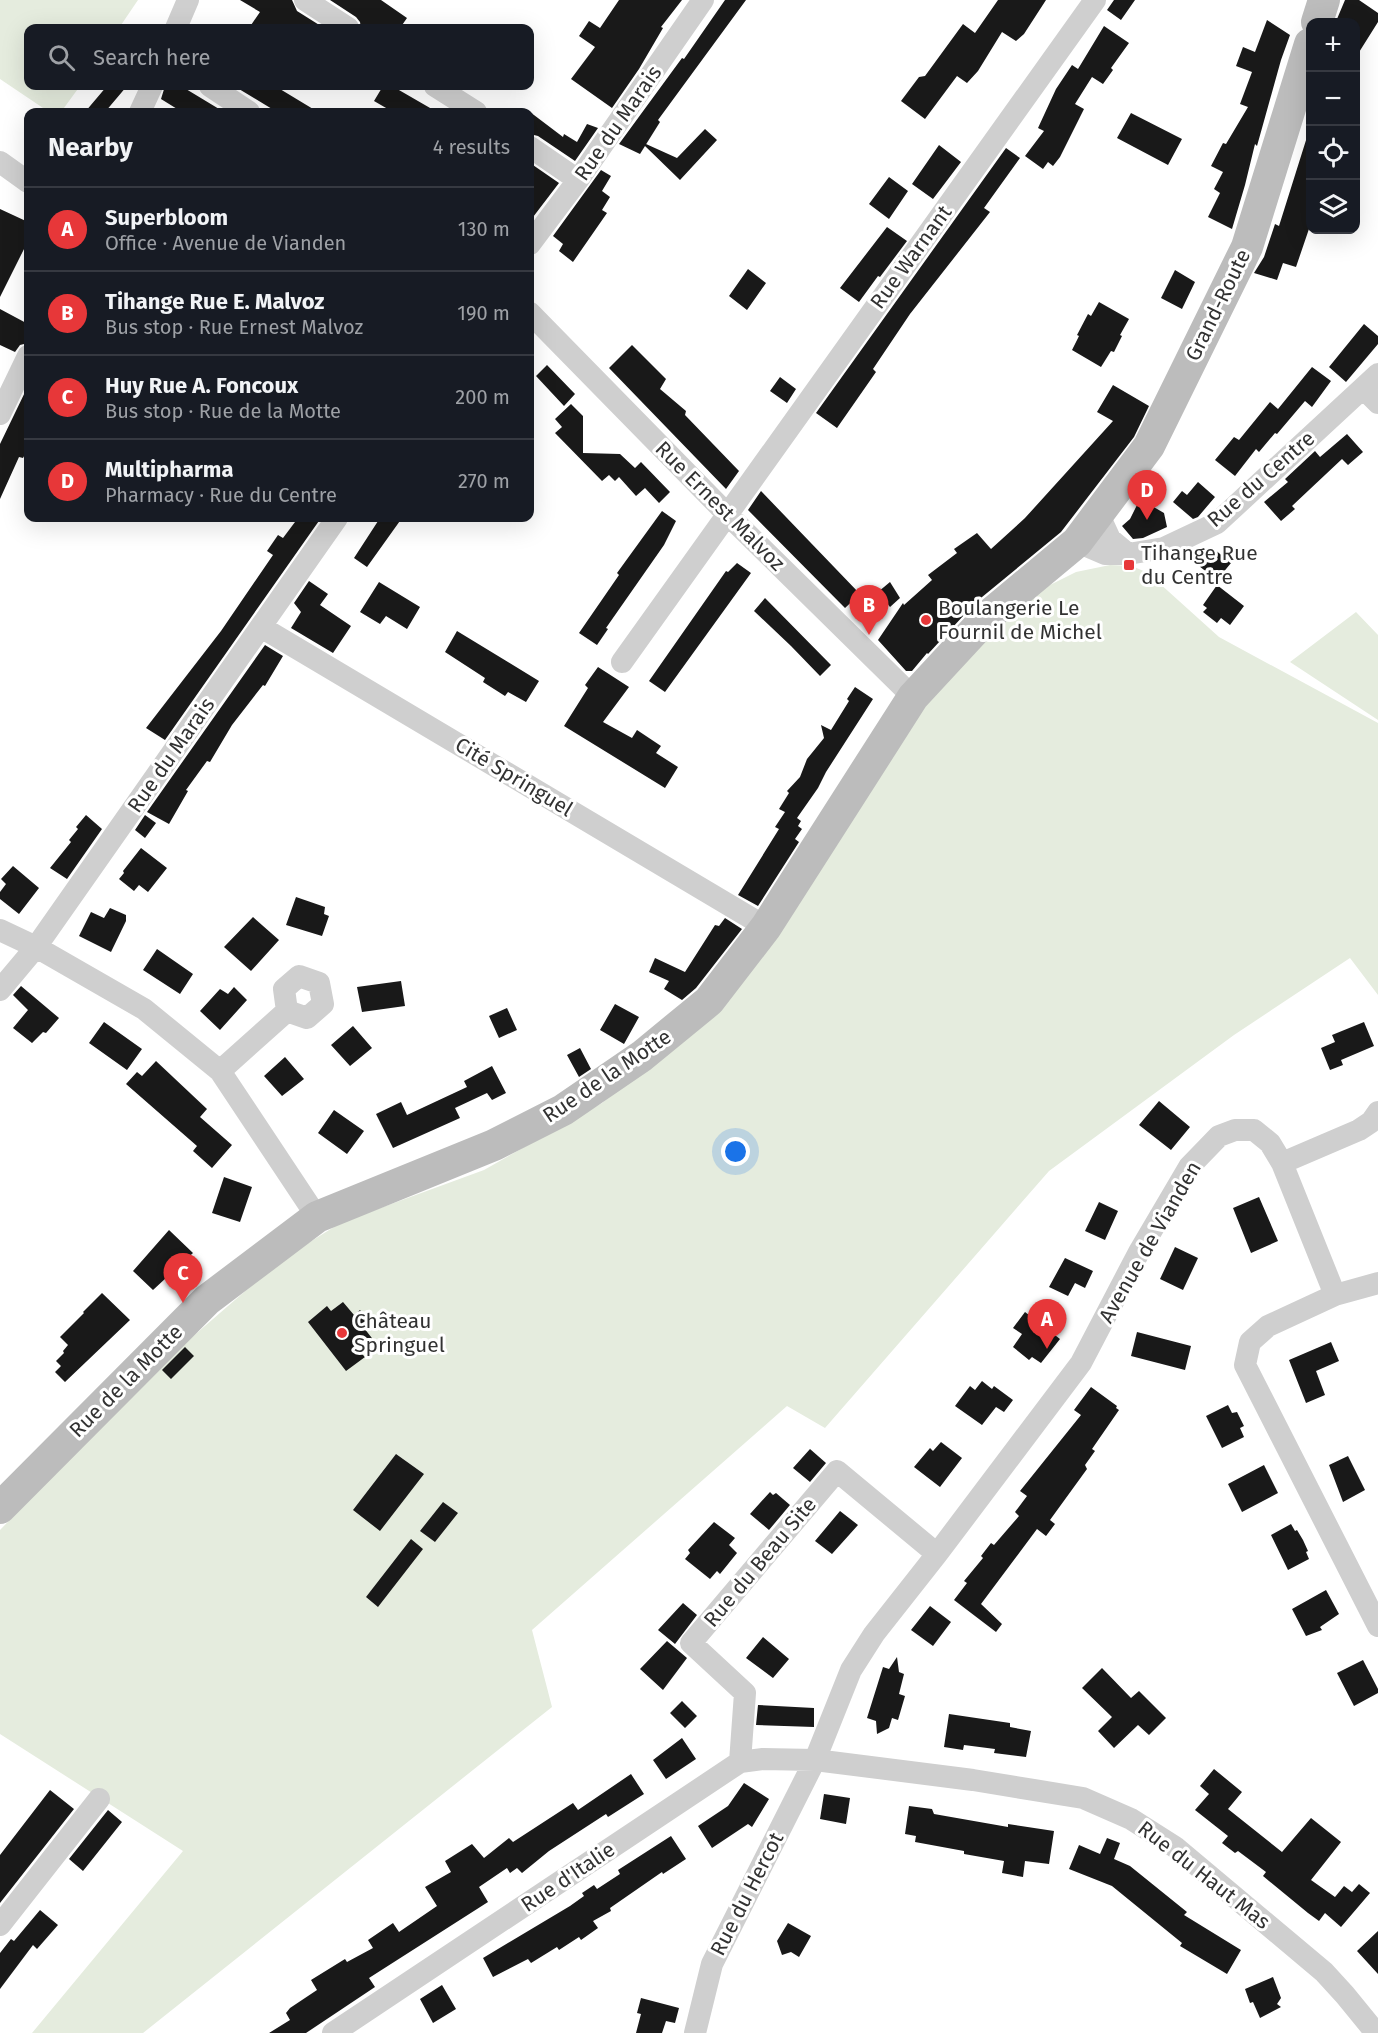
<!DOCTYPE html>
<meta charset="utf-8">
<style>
body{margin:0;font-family:"Fira Sans",sans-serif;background:#242831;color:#f1f3f6}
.controls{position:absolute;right:18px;top:18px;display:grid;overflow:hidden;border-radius:12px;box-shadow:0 6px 24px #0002}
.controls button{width:54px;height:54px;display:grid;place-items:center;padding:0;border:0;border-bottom:2px solid #363941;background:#171b24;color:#f1f3f6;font:30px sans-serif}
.you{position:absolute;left:736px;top:1152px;width:21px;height:21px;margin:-15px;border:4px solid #fff;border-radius:50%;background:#1a73e8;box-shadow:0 0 0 9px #1a73e833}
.badge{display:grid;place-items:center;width:39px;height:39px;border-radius:50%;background:#e73739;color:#fff;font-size:20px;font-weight:700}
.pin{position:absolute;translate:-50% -50px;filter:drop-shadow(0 2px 3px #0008)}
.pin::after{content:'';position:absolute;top:32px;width:21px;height:18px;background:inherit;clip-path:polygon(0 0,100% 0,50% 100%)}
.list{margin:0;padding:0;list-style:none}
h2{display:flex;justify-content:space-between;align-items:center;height:78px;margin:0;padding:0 24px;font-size:26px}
h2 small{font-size:20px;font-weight:400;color:#9ea1a6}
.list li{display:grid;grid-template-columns:39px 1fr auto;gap:18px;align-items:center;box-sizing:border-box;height:84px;padding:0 24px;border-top:2px solid #363941}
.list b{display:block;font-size:22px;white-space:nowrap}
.list p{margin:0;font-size:20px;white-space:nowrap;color:#9ea1a6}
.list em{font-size:20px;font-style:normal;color:#9ea1a6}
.icon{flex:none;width:33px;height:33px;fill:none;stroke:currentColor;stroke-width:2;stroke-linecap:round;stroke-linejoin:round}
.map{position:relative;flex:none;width:1378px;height:2033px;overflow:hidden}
.search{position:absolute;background:#171b24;box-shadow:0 6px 24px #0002;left:24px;top:24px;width:510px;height:66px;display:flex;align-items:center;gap:15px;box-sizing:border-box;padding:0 21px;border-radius:12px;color:#9ea1a6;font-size:22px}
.panel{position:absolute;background:#171b24;box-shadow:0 6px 24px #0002;left:24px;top:108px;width:510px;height:414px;border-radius:12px}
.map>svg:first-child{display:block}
</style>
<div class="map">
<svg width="1378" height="2033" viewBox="0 0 1378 2033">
<rect width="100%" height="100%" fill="#fff"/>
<path fill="#e5ecde" d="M0,0H138L119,28H28V86H80L61,112H49L0,79Z
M1110,565L1132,566L1148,573L1219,637L1378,723V995L1350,958L1234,1035L1049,1171L825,1428L787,1406L532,1630L552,1707L143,2033H32L183,1851L0,1734V1530L134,1392L183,1345L281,1260L342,1222L484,1170L602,1103L676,1045L935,693L1006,619L1048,586L1076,572Z
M1356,612L1378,635V720L1290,662Z"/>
<path fill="#191919" d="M240,0H292L297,11L324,28H249L260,12Z
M330,0H381L407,18L400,28H361L360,22L356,17Z
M619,0H682L661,27L663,28L639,69L612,108L571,79L595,47L579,36L589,21L600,28Z
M725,0H746L658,120L660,122L640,154L619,144L682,58L684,59Z
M998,0H1046L1024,34L1016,41L1002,32L978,71L967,83L957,76L925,119L901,101L919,77L925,76L963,24L975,33Z
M1114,0H1135L1121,20L1107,10Z
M1345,0H1359L1378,13V22L1356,57V22H1342L1337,19Z
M1267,20L1290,35L1281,60L1257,146L1255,144L1245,185L1232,229L1208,217L1220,193L1214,189L1223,172L1211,166L1223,143L1226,144L1248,107L1240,104L1252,72L1236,66L1243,47L1255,52Z
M1104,26L1129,43L1111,68L1113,70L1103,84L1092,77L1075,104L1084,109L1060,157L1053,166L1048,162L1043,169L1025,156L1044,131L1038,128L1056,89L1072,65L1078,69Z
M107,86H127L105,112H85Z
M165,86H181L224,112H182L161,99Z
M234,86H275L318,112H277Z
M383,86H392L437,112H393L374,101Z
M530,112L563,137L564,134L577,142L587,124L598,128L575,161L538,136L530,134Z
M1131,113L1182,139L1168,165L1117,138Z
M705,129L717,140L680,180L645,146L646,144L677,158Z
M1307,137L1311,138V223L1296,267L1283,263L1277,280L1254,273L1264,257L1275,224L1279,226Z
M939,145L961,162L933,199L912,184Z
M1006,148L1020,158L984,208L990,212L910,314L873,369L876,372L837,428L816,413Z
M530,163L559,183L530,221Z
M601,170L611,176L602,191L610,197L602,210L607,213L573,262L559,251L563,244L553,236Z
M889,177L908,191L889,219L869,204Z
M0,209L28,222V248L25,247L0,297Z
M887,227L907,241L880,277L878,276L859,302L840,288Z
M748,269L766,283L747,310L729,296Z
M1175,270L1195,282L1182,309L1161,298Z
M1099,302L1129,319L1120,335L1122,336L1114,352L1111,351L1101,367L1072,350L1079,336L1077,335L1088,314L1091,316Z
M0,309L28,324V343L20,345L15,352L0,345Z
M1364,324L1378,336V344L1346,382L1329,367Z
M632,345L666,379L660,389L686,411L685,415L739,471L726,489L609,368Z
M547,365L575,394L564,406L536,376Z
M1312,367L1331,381L1312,407L1305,401L1277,434L1275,433L1259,452L1256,449L1235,476L1215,460L1234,437L1239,440L1270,402L1278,409Z
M780,377L796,389L787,403L770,391Z
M1113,385L1149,406L1134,437L1061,532L976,602L928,654L927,653L912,671H906L878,640L903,603L904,605L932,580L928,575L957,553L954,549L977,533L991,549L1025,518L1113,421L1097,412Z
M28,386V449L23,458L19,457L0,499V444Z
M571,404L583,416V453L620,454L635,468L641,462L670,492L659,503L645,488L636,496L619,477L615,481L609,475L602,481L555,433L562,427L555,419Z
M1347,434L1363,452L1348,465L1342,459L1292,506L1295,509L1281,521L1264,502L1288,482L1285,479L1315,451L1320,457Z
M1198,482L1215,497L1198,517L1193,519L1173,502L1182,491L1187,495Z
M761,491L860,594L845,608L748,510Z
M1140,499L1164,513L1167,527L1143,538L1133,539L1122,526L1130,519Z
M662,511L676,521L664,545L606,628L608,629L597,645L579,633L619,575L617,573Z
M298,518H321L165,740L146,728L221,631L273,555L267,551L278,535L283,538Z
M380,518H402L367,567L354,558Z
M1214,549L1231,563L1217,580L1199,566Z
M737,563L751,573L665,692L649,681L726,571L728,572Z
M309,581L328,594L320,605L351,626L333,653L291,628L301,612L294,603Z
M379,582L420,607L407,629L386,616L380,624L360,612Z
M890,582L900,598L890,607L878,592Z
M1217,585L1244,606L1230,625L1221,618L1217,623L1203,612L1207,608L1203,605Z
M765,598L831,665L820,676L791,646L754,611Z
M457,631L539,681L526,702L508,692L505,696L483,682L485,678L445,652Z
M265,645L283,656L265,686L263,685L232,725L210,762L207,761L186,790L188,791L169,824L147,812Z
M598,667L629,687L603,722L632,738L637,730L661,746L656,753L678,767L665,788L564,726L588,688L585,685Z
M855,687L873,699L826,772L818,788L797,818L801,821L798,826L802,829L795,839L799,842L758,906L738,895L779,829L775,827L785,812L779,809L789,793L787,791L800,777L807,759L824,738L821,725L831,730L849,701L847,699Z
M86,815L102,829L67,879L50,868L71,842L69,840L78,829L76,827Z
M145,815L156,823L145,838L135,830Z
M141,848L167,868L148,892L139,885L134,891L119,879L124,873L123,871Z
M13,866L39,888L19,914L0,899V892L6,884L1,879Z
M296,897L325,907L324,914L329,916L322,936L286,925Z
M110,908L126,915V921L111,952L79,936L91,912L104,918Z
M253,917L279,940L251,971L224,947Z
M725,918L742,929L696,988L682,1000L664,989L669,981L649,972L655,958L685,972L715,925L719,926Z
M157,949L193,974L180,994L143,970Z
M401,981L405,1006L362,1012L357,987Z
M21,986L59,1018L46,1033L43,1032L32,1043L13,1028L28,1010L13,995Z
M234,987L247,1000L220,1030L200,1011L220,989L228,994Z
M615,1004L639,1017L624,1044L600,1030Z
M507,1008L517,1030L499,1038L489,1016Z
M104,1022L142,1049L127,1070L89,1043Z
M1364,1022L1374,1046L1341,1060L1343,1065L1330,1070L1321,1048L1335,1042L1332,1035Z
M353,1026L372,1048L350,1066L331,1045Z
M580,1048L591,1069L579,1077L567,1055Z
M285,1057L304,1079L282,1096L264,1076Z
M156,1061L207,1109L200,1117L232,1145L212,1168L193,1151L197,1146L126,1084L137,1072L142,1076Z
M492,1066L506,1093L492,1100L487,1093L455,1108L460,1118L393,1148L376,1114L401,1102L407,1115L467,1087L464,1081Z
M1159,1101L1190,1127L1171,1150L1139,1125Z
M334,1110L364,1131L347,1154L318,1133Z
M224,1177L252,1187L240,1222L212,1213Z
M1259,1197L1278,1241L1251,1253L1233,1208Z
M1099,1202L1118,1211L1105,1240L1085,1231Z
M169,1230L193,1253L153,1290L133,1271Z
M1175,1247L1198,1258L1183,1290L1160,1279Z
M1065,1258L1093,1271L1085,1288L1075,1283L1068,1296L1049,1287Z
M102,1293L130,1320L65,1382L55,1372L61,1366L56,1361L64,1353L63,1351L68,1345L60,1337L84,1313L83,1312Z
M343,1302L354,1315L360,1310L370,1323L364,1328L375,1342L361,1353L365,1357L346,1371L308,1322L327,1306L331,1311Z
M1025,1312L1060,1339L1041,1363L1032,1357L1029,1360L1013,1347L1022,1334L1013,1328Z
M1137,1332L1191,1346L1185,1370L1131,1356Z
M1331,1342L1339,1361L1316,1371L1325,1395L1306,1403L1289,1360Z
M185,1347L194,1356L171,1379L162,1370Z
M982,1381L992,1389L994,1386L1013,1400L1004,1412L996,1407L982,1425L955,1406L970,1386L975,1390Z
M1091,1387L1117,1406L1116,1408L1119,1410L1092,1449L1095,1451L1085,1465L1087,1469L1050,1520L1055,1524L1046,1536L1037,1529L981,1604L1002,1624L996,1632L954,1600L967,1583L964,1581L983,1558L981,1556L991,1543L994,1545L1019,1516L1015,1512L1027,1496L1020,1491L1081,1415L1074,1410Z
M1228,1405L1232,1413L1237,1412L1244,1426L1240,1428L1244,1437L1222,1448L1206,1416Z
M941,1442L962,1458L940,1487L914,1467L930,1448L933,1451Z
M810,1449L826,1463L810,1482L793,1468Z
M396,1454L424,1474L380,1531L353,1510Z
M1348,1456L1365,1490L1343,1502L1329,1465Z
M1264,1465L1278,1493L1242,1512L1228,1484Z
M770,1492L773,1495L776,1493L790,1505L769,1530L750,1514Z
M443,1502L458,1513L435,1542L420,1531Z
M840,1511L858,1525L832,1554L815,1541Z
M714,1522L735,1538L729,1545L737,1553L720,1574L717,1571L710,1579L685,1559L690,1553L688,1550Z
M1291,1524L1295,1531L1297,1530L1303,1540L1308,1551L1306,1552L1309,1559L1288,1570L1271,1535Z
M411,1539L423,1549L378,1607L366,1597Z
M1326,1590L1339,1614L1320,1627L1322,1630L1306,1636L1292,1609Z
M683,1603L697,1615L675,1644L658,1630Z
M930,1606L951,1622L933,1646L911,1630Z
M763,1637L789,1659L773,1678L746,1658Z
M667,1641L687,1658L663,1690L640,1669Z
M897,1657L899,1672L904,1674L899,1694L905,1696L898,1720L892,1718L889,1728L877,1734L876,1721L867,1718L883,1667L889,1669Z
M1363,1660L1378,1689V1693L1354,1706L1337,1673Z
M1102,1668L1131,1698L1139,1691L1166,1718L1149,1735L1138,1725L1114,1748L1098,1731L1112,1717L1082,1688Z
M682,1701L697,1716L685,1728L670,1713Z
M758,1705L814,1708V1727L756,1725Z
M949,1714L1010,1723V1727L1031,1731L1026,1757L994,1753L995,1749L964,1745L963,1750L944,1747Z
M682,1738L696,1759L666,1779L653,1760Z
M1214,1769L1242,1792L1228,1809L1282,1852L1311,1818L1341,1842L1311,1880L1335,1897L1344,1886L1352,1892L1359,1884L1370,1893L1341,1927L1325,1913L1319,1921L1308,1913L1263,1876L1266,1872L1238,1851L1235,1853L1222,1843L1228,1836L1195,1810L1209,1794L1200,1786Z
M631,1774L644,1794L608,1817L606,1814L549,1851L522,1873L517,1868L510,1873L507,1868L479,1887L488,1902L369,1978L375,1987L306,2033H269L290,2020L286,2013L290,2008L317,1990L311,1980L345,1959L347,1962L373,1948L368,1940L393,1923L399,1932L437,1906L425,1887L451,1872L445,1861L472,1844L484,1858L509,1838L513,1842L573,1803L578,1810Z
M744,1783L769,1799L752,1827L748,1824L712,1848L698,1826L728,1806Z
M50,1790L74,1809L0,1903V1855Z
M824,1794L850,1798L846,1824L820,1819Z
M909,1806L932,1809L934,1814L1008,1827V1824L1054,1831L1049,1864L1025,1861L1023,1877L1002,1873L1004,1861L964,1854V1851L915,1842L916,1836L905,1834Z
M108,1810L122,1822L83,1871L69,1859Z
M671,1836L686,1859L663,1874L662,1872L610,1908L611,1911L593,1921L598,1928L581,1940L579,1937L559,1950L557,1947L531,1963L528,1959L493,1977L483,1958L570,1906L584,1896L582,1893L594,1885L597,1889L620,1874L618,1870Z
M1107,1838L1120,1843L1114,1859L1130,1866L1187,1912L1184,1915L1241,1950L1227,1974L1180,1946L1182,1943L1112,1886L1069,1869L1079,1845L1100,1854Z
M40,1910L58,1925L37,1949L33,1945L0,1989V1953L11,1939L14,1941Z
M788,1923L811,1936L799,1957L791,1952L782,1955L777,1941Z
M1378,1931V1974L1357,1951Z
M1273,1977L1281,1998L1277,2004L1281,2007L1260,2018L1253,2002L1250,2003L1245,1989Z
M442,1985L456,2009L433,2023L420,1999Z
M641,1998L679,2008L675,2023L666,2021L662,2033H636L641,2014L637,2013Z"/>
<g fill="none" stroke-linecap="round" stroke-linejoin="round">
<path stroke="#cfcfcf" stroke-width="22" d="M305,0L348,28
M176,28L188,0
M210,86L249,112
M435,86L476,112
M140,112L152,86
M530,147L578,180
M0,162L28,182
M530,244L578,180L703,0
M530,313L727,514L913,697
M1363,388L1378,403
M0,414L28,356
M1099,515L1110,539L1128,554
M1077,542L1105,554H1128L1164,548L1217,523L1378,374
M261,627L766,927
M622,662L1095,0
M0,930L36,947L144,1009L220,1071L317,1217
M0,990L36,947L337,518
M220,1071L287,1011L307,1018L323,1004L319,983L299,976L284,989L287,1011
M1282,1163L1359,1130L1371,1122L1378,1112
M1335,1295L1378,1283
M740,1762L745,1693L691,1643L837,1471L937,1554
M0,1925L99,1799
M333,2033L740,1762L763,1759L815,1760L973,1780L1083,1798L1131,1819L1175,1847L1324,1972L1345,1995L1376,2033
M695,2033L712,1964L815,1760L851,1670L874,1634L937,1554L1081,1363L1139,1252L1189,1167L1219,1136L1235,1130H1254L1270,1143L1282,1163L1335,1295L1268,1326L1250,1342L1245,1365L1378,1626"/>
<path stroke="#bcbcbc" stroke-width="32" d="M1317,22L1324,0
M0,1508L207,1300L317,1217L494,1145L563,1110L642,1056L709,1001L766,927L913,697L988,616L1077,542L1149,446L1247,247L1310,44"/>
</g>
<g fill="#e73739" stroke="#fff" stroke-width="2">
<rect x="1123" y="559" width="12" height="12" rx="3"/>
<circle cx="926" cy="620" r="6"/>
<circle cx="342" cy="1333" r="6"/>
</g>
<g text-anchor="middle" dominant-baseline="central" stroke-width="6" stroke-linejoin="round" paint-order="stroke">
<g font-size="21" fill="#323232" stroke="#fff">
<text transform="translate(618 123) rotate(-55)">Rue du Marais</text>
<text transform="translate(911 257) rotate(-54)">Rue Warnant</text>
<text transform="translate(1218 305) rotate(-64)">Grand-Route</text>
<text transform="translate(1261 479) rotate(-41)">Rue du Centre</text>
<text transform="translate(720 506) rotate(45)">Rue Ernest Malvoz</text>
<text transform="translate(171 755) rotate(-55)">Rue du Marais</text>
<text transform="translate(514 777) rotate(31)">Cité Springuel</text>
<text transform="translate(607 1076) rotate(-34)">Rue de la Motte</text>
<text transform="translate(1150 1242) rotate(-60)">Avenue de Vianden</text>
<text transform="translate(126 1381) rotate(-45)">Rue de la Motte</text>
<text transform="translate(760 1562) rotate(-50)">Rue du Beau Site</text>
<text transform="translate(1204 1875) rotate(38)">Rue du Haut Mas</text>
<text transform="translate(568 1877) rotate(-34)">Rue d'Italie</text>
<text transform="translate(747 1894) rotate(-63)">Rue du Hercot</text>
</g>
<g font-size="21" fill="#323232" stroke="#fff" text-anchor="start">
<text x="1141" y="553">Tihange Rue<tspan x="1141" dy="24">du Centre</tspan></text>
<text x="938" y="608">Boulangerie Le<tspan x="938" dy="24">Fournil de Michel</tspan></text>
<text x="354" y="1321">Château<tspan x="354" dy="24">Springuel</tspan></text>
</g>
</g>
</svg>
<div class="controls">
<button>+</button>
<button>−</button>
<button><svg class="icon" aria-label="locate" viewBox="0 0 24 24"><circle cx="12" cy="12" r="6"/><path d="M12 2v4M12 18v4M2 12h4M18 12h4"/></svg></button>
<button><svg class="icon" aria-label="layers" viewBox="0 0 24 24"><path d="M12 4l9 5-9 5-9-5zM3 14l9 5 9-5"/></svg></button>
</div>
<div class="you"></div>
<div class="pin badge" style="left:1047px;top:1349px">A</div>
<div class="pin badge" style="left:869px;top:635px">B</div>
<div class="pin badge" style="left:183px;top:1303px">C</div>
<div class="pin badge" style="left:1147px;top:520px">D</div>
<div class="search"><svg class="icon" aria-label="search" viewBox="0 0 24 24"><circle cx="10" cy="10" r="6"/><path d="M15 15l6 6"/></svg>Search here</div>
<section class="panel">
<h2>Nearby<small>4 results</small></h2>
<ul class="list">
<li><span class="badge">A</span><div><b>Superbloom</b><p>Office · Avenue de Vianden</p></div><em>130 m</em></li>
<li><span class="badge">B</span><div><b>Tihange Rue E. Malvoz</b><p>Bus stop · Rue Ernest Malvoz</p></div><em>190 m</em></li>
<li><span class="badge">C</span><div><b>Huy Rue A. Foncoux</b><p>Bus stop · Rue de la Motte</p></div><em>200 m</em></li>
<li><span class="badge">D</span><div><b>Multipharma</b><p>Pharmacy · Rue du Centre</p></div><em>270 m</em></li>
</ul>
</section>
</div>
